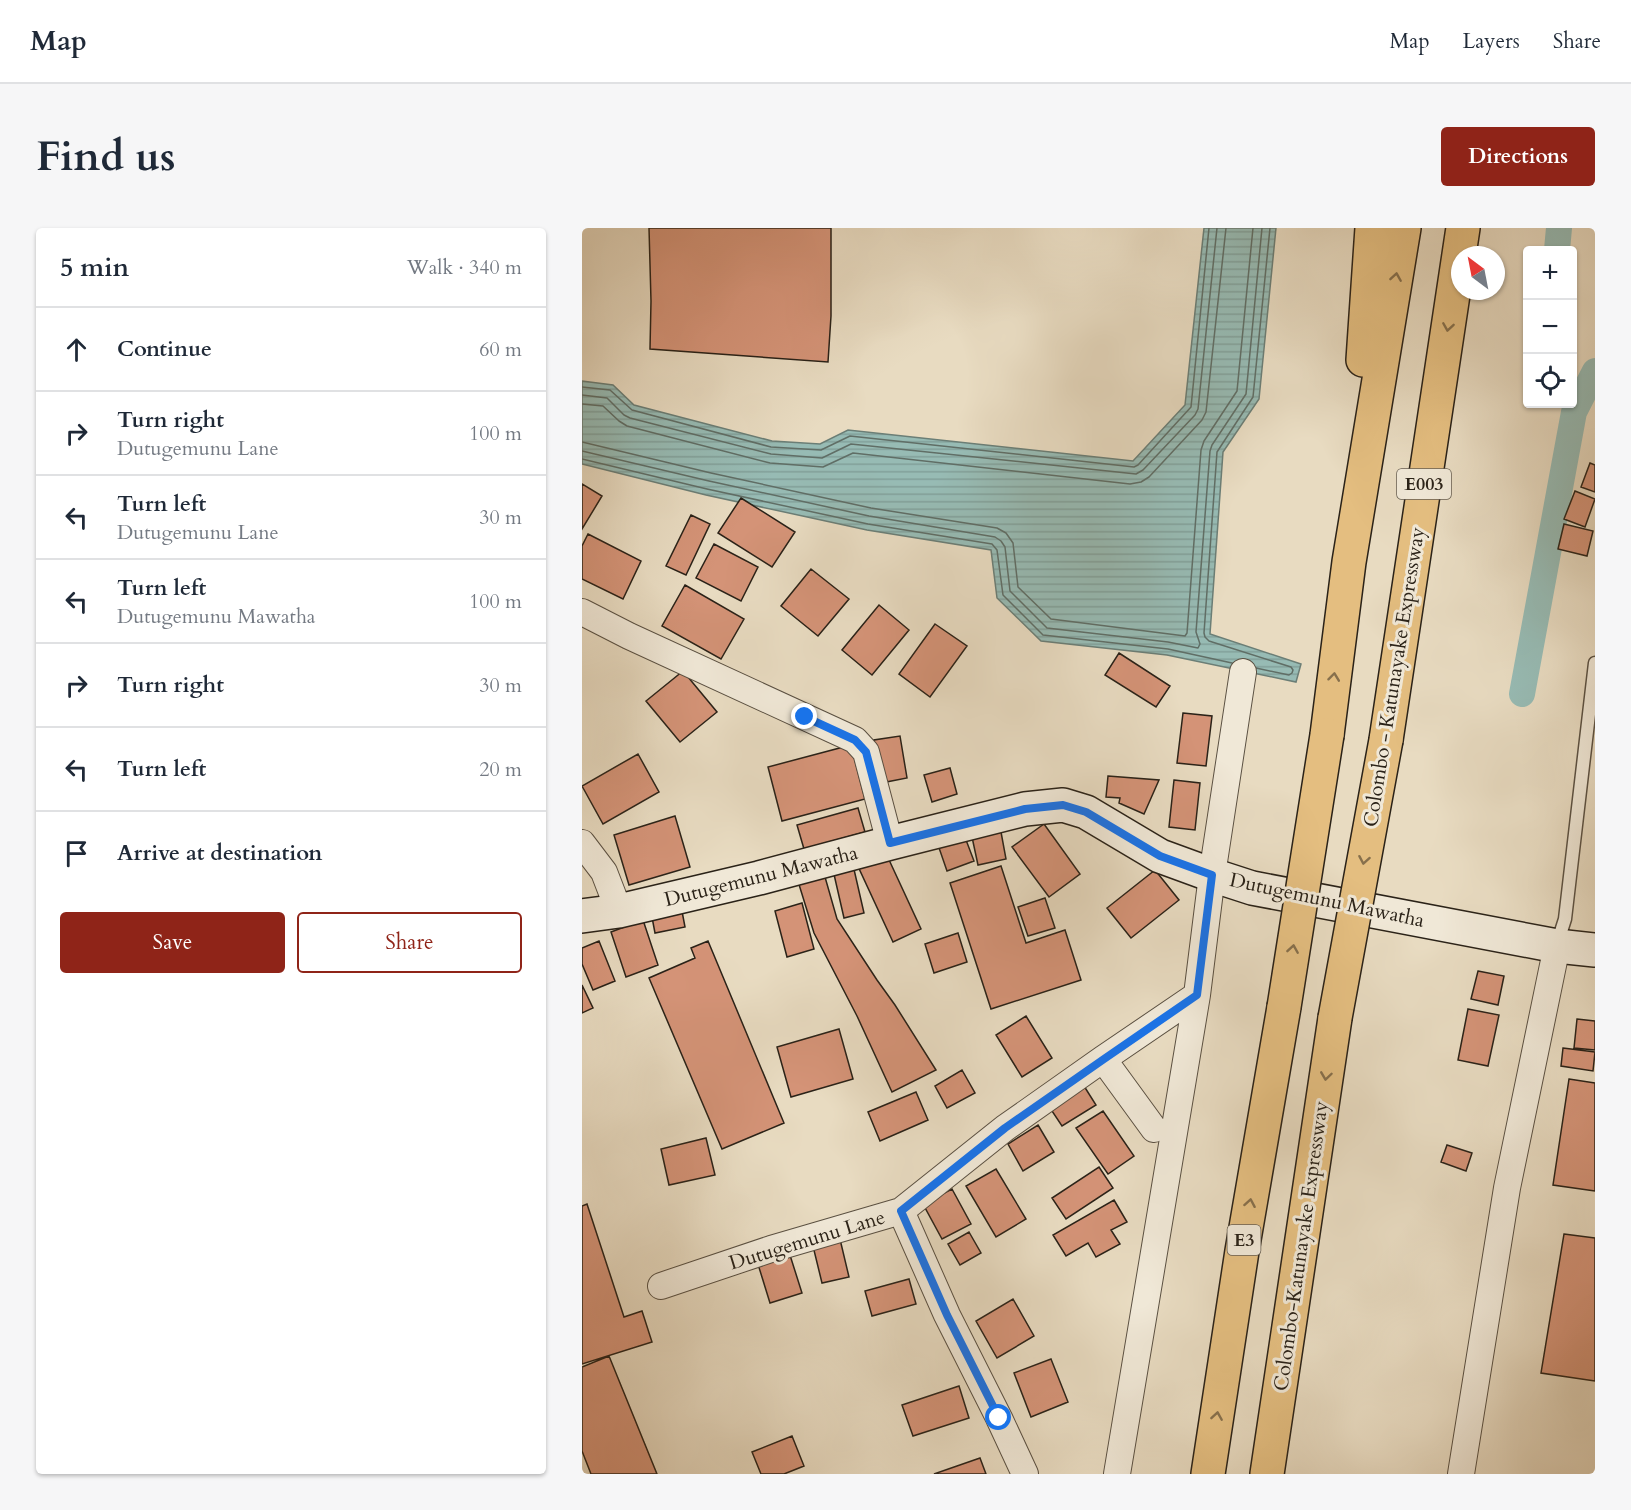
<!DOCTYPE html>
<meta charset="utf-8">
<style>
body{margin:0;font-family:Cardo,serif;background:#f6f6f7;color:#1f2937}
.controls{position:absolute;right:18px;top:18px;display:grid;overflow:hidden;border-radius:6px;box-shadow:0 2px 4px #0004}
.controls button{width:54px;height:54px;display:grid;place-items:center;padding:0;border:0;border-bottom:2px solid #e0e1e3;background:#fff;color:#1f2937;font:30px sans-serif}
.compass{position:absolute;left:869px;top:18px;width:54px;height:54px;border-radius:50%;background:#fff;box-shadow:0 2px 4px #0004;rotate:328deg}
.stop{position:absolute;width:18px;height:18px;margin:-14px;border:4px solid #1a73e8;border-radius:50%;background:#fff}
.stop.end{background:#1a73e8;border-color:#fff;box-shadow:0 2px 6px #0008}
.list{margin:0;padding:0;list-style:none}
h2{display:flex;justify-content:space-between;align-items:center;height:78px;margin:0;padding:0 24px;font-size:26px}
h2 small{font-size:20px;font-weight:400;color:#747a83}
.list li{display:grid;grid-template-columns:39px 1fr auto;gap:18px;align-items:center;box-sizing:border-box;height:84px;padding:0 24px;border-top:2px solid #e0e1e3}
.list b{display:block;font-size:22px;white-space:nowrap}
.list p{margin:0;font-size:20px;white-space:nowrap;color:#747a83}
.list em{font-size:20px;font-style:normal;color:#747a83}
.actions{display:flex;gap:12px;padding:18px 24px}
.actions a{flex:1;padding:14px 0;border:2px solid #8f2418;border-radius:6px;text-align:center;font-size:21px;color:#8f2418}
.actions .main{background:#8f2418;color:#fff}
.icon{flex:none;width:33px;height:33px;fill:none;stroke:currentColor;stroke-width:2;stroke-linecap:round;stroke-linejoin:round}
.map{position:relative;flex:none;width:1013px;height:1246px;overflow:hidden;border-radius:6px}
header{display:flex;align-items:center;gap:36px;box-sizing:border-box;height:84px;padding:0 30px;background:#fff;border-bottom:2px solid #e0e1e3}
header strong{font-size:28px}
nav{display:flex;gap:33px;margin-inline-start:auto;font-size:21px}
.intro{display:flex;align-items:center;justify-content:space-between;box-sizing:border-box;height:144px;padding:0 36px}
h1{margin:0;font-size:42px}
.button{padding:15px 27px;border-radius:6px;background:#8f2418;color:#fff;font-size:21px;font-weight:700}
main{display:flex;gap:36px;padding:0 36px}
aside{flex:1;background:#fff;border-radius:6px;box-shadow:0 2px 4px #0004}
.map>svg:first-child{display:block}
</style>
<header>
<strong>Map</strong>
<nav><a>Map</a><a>Layers</a><a>Share</a></nav>
</header>
<div class="intro"><h1>Find us</h1><a class="button">Directions</a></div>
<main>
<aside>
<h2>5 min<small>Walk · 340 m</small></h2>
<ul class="list">
<li><svg class="icon" aria-label="ahead" viewBox="0 0 24 24"><path d="M12 20V5M6 11l6-6 6 6"/></svg><div><b>Continue</b></div><em>60 m</em></li>
<li><svg class="icon" aria-label="right" viewBox="0 0 24 24"><path d="M7 20v-9h11M14 6l5 5-5 5"/></svg><div><b>Turn right</b><p>Dutugemunu Lane</p></div><em>100 m</em></li>
<li><svg class="icon" aria-label="left" viewBox="0 0 24 24"><path d="M17 20v-9H6M10 6l-5 5 5 5"/></svg><div><b>Turn left</b><p>Dutugemunu Lane</p></div><em>30 m</em></li>
<li><svg class="icon" aria-label="left" viewBox="0 0 24 24"><path d="M17 20v-9H6M10 6l-5 5 5 5"/></svg><div><b>Turn left</b><p>Dutugemunu Mawatha</p></div><em>100 m</em></li>
<li><svg class="icon" aria-label="right" viewBox="0 0 24 24"><path d="M7 20v-9h11M14 6l5 5-5 5"/></svg><div><b>Turn right</b></div><em>30 m</em></li>
<li><svg class="icon" aria-label="left" viewBox="0 0 24 24"><path d="M17 20v-9H6M10 6l-5 5 5 5"/></svg><div><b>Turn left</b></div><em>20 m</em></li>
<li><svg class="icon" aria-label="arrive" viewBox="0 0 24 24"><path d="M6 21V4h12l-3 4 3 4H6"/></svg><div><b>Arrive at destination</b></div></li>
</ul>
<div class="actions"><a class="main">Save</a><a>Share</a></div>
</aside>
<div class="map">
<svg width="1013" height="1246" viewBox="0 0 1013 1246">
<defs>
<pattern id="water-rules" width="6" height="5" patternUnits="userSpaceOnUse" patternTransform="scale(1.5)"><rect width="6" height="5" fill="#97bbb4"/><path d="M0 2.5h6" fill="none" stroke="#82a09a"/></pattern>
</defs>
<rect width="100%" height="100%" fill="#e8dbc1"/>
<filter id="stains"><feTurbulence type="fractalNoise" baseFrequency=".00333" numOctaves="4"/><feColorMatrix values="0 0 0 0 .2 0 0 0 0 .09 0 0 0 0 .02 0 0 0 .5 -.17"/></filter>
<radialGradient id="worn" r=".72"><stop offset=".6" stop-color="#630" stop-opacity="0"/><stop offset="1" stop-color="#630" stop-opacity=".3"/></radialGradient>
<path fill="url(#water-rules)" stroke="#6b7e76" stroke-width="1.5" d="M622,0H694L677,171L641,224L628,406L719,436L714,454L585,427L459,413L415,370L409,322L285,302L124,267L0,236V153L31,157L52,177L190,213L238,216L266,202L551,233L603,177Z"/>
<g fill="none" stroke-linecap="round" stroke-linejoin="round">
<path stroke="#606e66" stroke-width="1.5" d="M0,159L28,162L50,182L189,219L239,222L268,208L552,239L556,237L609,179L627,0
M0,167L25,170L42,187L48,190L189,226L240,230L269,216L554,246L561,242L613,187L616,181L635,0
M0,176L21,178L37,193L45,198L188,235L241,239L271,225L548,256L559,254L567,249L620,192L624,184L644,0
M0,214L129,245L289,280L415,300L424,305L431,315L436,359L469,391L603,408L605,405L619,222L622,213L655,163L671,0
M0,223L127,253L287,288L413,309L419,313L423,319L428,363L465,400L586,414L616,420L618,416L614,404L628,223L630,217L664,166L680,0
M0,231L125,261L286,296L410,316L415,322L421,367L461,407L586,421L650,435
M674,440L707,447L710,445L711,442L709,439L627,413L623,409L622,405L635,224L671,169L688,0"/>
<path stroke="#97bbb4" stroke-width="26" d="M975,22L977,0
M940,466L992,184L1013,143"/>
</g>
<path fill="#d49377" stroke="#2a2218" stroke-width="1.5" d="M67,0H249V88L246,134L68,121L69,73Z
M1008,235L1013,237V264L999,259Z
M0,256L20,268L0,301Z
M993,263L1013,271L1003,299L982,291Z
M159,270L213,304L190,339L136,305Z
M109,287L128,296L104,347L84,338Z
M982,296L1011,303L1005,328L976,321Z
M6,306L59,333L41,371L0,351V318Z
M132,316L176,339L159,373L114,350Z
M229,341L267,371L236,408L199,378Z
M103,357L162,391L139,431L80,398Z
M297,377L327,402L290,447L260,422Z
M353,396L385,418L348,469L317,446Z
M537,425L588,458L574,479L523,447Z
M101,443L135,484L98,514L64,473Z
M601,485L630,488L624,538L595,535Z
M318,508L325,550L299,555L292,512Z
M269,517L283,571L200,593L186,539Z
M56,526L77,564L21,596L0,558Z
M368,540L375,566L350,574L342,547Z
M526,548L577,552L562,586L537,575L538,570L524,569Z
M592,552L618,555L613,602L587,599Z
M276,580L283,604L222,621L215,597Z
M93,588L108,639L47,657L32,607Z
M462,596L498,646L467,669L430,619Z
M381,604L392,633L365,643L355,614Z
M419,604L424,631L396,637L390,609Z
M302,621L339,701L311,714L274,634Z
M271,637L282,685L262,690L251,642Z
M419,638L444,715L483,702L499,752L409,781L368,655Z
M241,642L255,691L295,752L313,777L354,842L310,864L275,788L232,705L215,650Z
M573,642L597,672L549,710L525,680Z
M463,670L473,700L446,708L436,679Z
M220,675L232,721L205,729L193,683Z
M99,678L103,699L73,705L69,684Z
M61,692L76,737L44,749L29,704Z
M376,705L385,734L352,745L343,716Z
M17,713L33,753L11,762L0,736V720Z
M126,713L202,895L140,921L67,750L113,730L109,720Z
M896,743L922,748L916,777L889,771Z
M0,757L11,780L0,785Z
M886,781L917,787L906,838L876,832Z
M444,788L470,830L440,849L414,807Z
M995,791L1013,793V822L992,820Z
M257,801L271,851L209,869L195,819Z
M981,820L1013,824L1011,843L979,838Z
M380,842L393,865L365,880L353,858Z
M987,851L1013,855V963L971,957Z
M502,858L514,877L480,898L468,880Z
M334,864L346,892L298,913L286,884Z
M521,883L552,928L526,946L494,900Z
M456,897L472,924L441,943L426,916Z
M124,910L133,947L87,957L79,921Z
M865,917L890,925L884,943L859,934Z
M517,939L531,960L484,991L470,970Z
M414,941L444,991L414,1009L384,958Z
M370,961L389,996L360,1011L341,976Z
M532,972L545,994L529,1002L538,1016L514,1029L506,1015L484,1028L471,1007Z
M5,976L42,1089L60,1083L70,1114L0,1136V978Z
M387,1004L399,1025L378,1037L366,1016Z
M982,1006L1013,1010V1153L959,1145Z
M257,1007L267,1049L240,1055L230,1014Z
M207,1024L220,1065L188,1075L175,1033Z
M327,1051L334,1076L290,1088L283,1063Z
M431,1071L452,1108L415,1130L394,1093Z
M27,1128L75,1246H9L0,1223V1139Z
M469,1131L486,1174L449,1189L432,1145Z
M377,1158L387,1190L331,1208L320,1177Z
M210,1208L222,1238L202,1246H179L170,1224Z
M398,1230L404,1246H352Z"/>
<g fill="none" stroke-linecap="round" stroke-linejoin="round">
<defs>
<path id="lane" d="M975,716L983,691L1013,435"/>
<path id="street" d="M0,384L47,408L273,512L284,524L308,615
M0,615L22,644L37,683
M521,831L572,901
M319,983L365,1087L417,1190L443,1246
M79,1058L189,1021L319,983L423,900L521,831L615,767L630,647L661,444
M535,1246L615,767
M879,1246L925,960L975,718"/>
<path id="secondary" d="M0,688L37,683L177,650L308,615L443,581L481,577L504,584L578,628L630,647L670,660L975,718L1013,722"/>
<path id="highway" d="M781,132L790,0
M745,507L767,334L822,0
M804,512L881,0
M626,1246L660,1023L702,779
M685,1246L753,790"/>
</defs>
<use href="#lane" stroke="#5a5042" stroke-width="15"/>
<use href="#street" stroke="#5a5042" stroke-width="28"/>
<use href="#secondary" stroke="#2a2218" stroke-width="36"/>
<use href="#highway" stroke="#2a2218" stroke-width="36"/>
<use href="#lane" stroke="#f0e8d7" stroke-width="12"/>
<use href="#street" stroke="#f0e8d7" stroke-width="26"/>
<use href="#secondary" stroke="#f0e8d7" stroke-width="33"/>
<use href="#highway" stroke="#e4be80" stroke-width="33"/>
<defs>
<path id="highway-bridge" d="M702,779L745,507
M753,790L804,512"/>
</defs>
<use href="#highway-bridge" stroke="#2a2218" stroke-width="36" stroke-linecap="butt"/>
<use href="#highway-bridge" stroke="#e4be80" stroke-width="33"/>
</g>
<defs><path id="oneway-chevron" d="M-2-3.5L2.5 0L-2 3.5" fill="none" stroke-width="1.6" stroke-linecap="round" stroke-linejoin="round" transform="scale(1.5)"/></defs>
<g stroke="#87704c">
<use href="#oneway-chevron" transform="translate(814 49) rotate(-81)"/>
<use href="#oneway-chevron" transform="translate(866 99) rotate(99)"/>
<use href="#oneway-chevron" transform="translate(752 449) rotate(-83)"/>
<use href="#oneway-chevron" transform="translate(782 632) rotate(100)"/>
<use href="#oneway-chevron" transform="translate(711 721) rotate(-81)"/>
<use href="#oneway-chevron" transform="translate(744 848) rotate(98)"/>
<use href="#oneway-chevron" transform="translate(668 975) rotate(-80)"/>
<use href="#oneway-chevron" transform="translate(635 1188) rotate(-81)"/>
</g>
<g fill="none" stroke-linecap="round" stroke-linejoin="round">
<path stroke="#1a73e8" stroke-width="8" d="M223,489L273,512L284,524L308,615L443,581L481,577L504,584L578,628L630,647L615,767L522,831L423,900L319,983L365,1087L417,1190"/>
</g>
<g text-anchor="middle" dominant-baseline="central" stroke-width="6" stroke-linejoin="round" paint-order="stroke">
<g fill="#f0e8d7" stroke="#655d51" stroke-width="1.5">
<rect x="815" y="241" width="54" height="30" rx="4.5"/>
<rect x="645.5" y="997" width="33" height="30" rx="4.5"/>
</g>
<g font-size="18" font-weight="bold" fill="#2a2218">
<text x="842" y="256">E003</text>
<text x="662" y="1012">E3</text>
</g>
<g font-size="20" fill="#2a2218" stroke="#f0e8d7">
<text transform="translate(812 449) rotate(-81)">Colombo - Katunayake Expressway</text>
<text transform="translate(179 648) rotate(-14)">Dutugemunu Mawatha</text>
<text transform="translate(745 672) rotate(12)">Dutugemunu Mawatha</text>
<text transform="translate(225 1012) rotate(-17)">Dutugemunu Lane</text>
<text transform="translate(719 1018) rotate(-82)">Colombo-Katunayake Expressway</text>
</g>
</g>
<rect width="100%" height="100%" filter="url(#stains)"/>
<rect width="100%" height="100%" fill="url(#worn)"/>
</svg>
<div class="controls">
<button>+</button>
<button>−</button>
<button><svg class="icon" aria-label="locate" viewBox="0 0 24 24"><circle cx="12" cy="12" r="6"/><path d="M12 2v4M12 18v4M2 12h4M18 12h4"/></svg></button>
</div>
<svg class="compass" viewBox="-18 -18 36 36"><path d="M0-13l5 13h-10z" fill="#e53935"/><path d="M0 13l5-13h-10z" fill="#747a83"/></svg>
<div class="stop" style="left:417px;top:1190px"></div>
<div class="stop end" style="left:223px;top:489px"></div>
</div>
</main>
